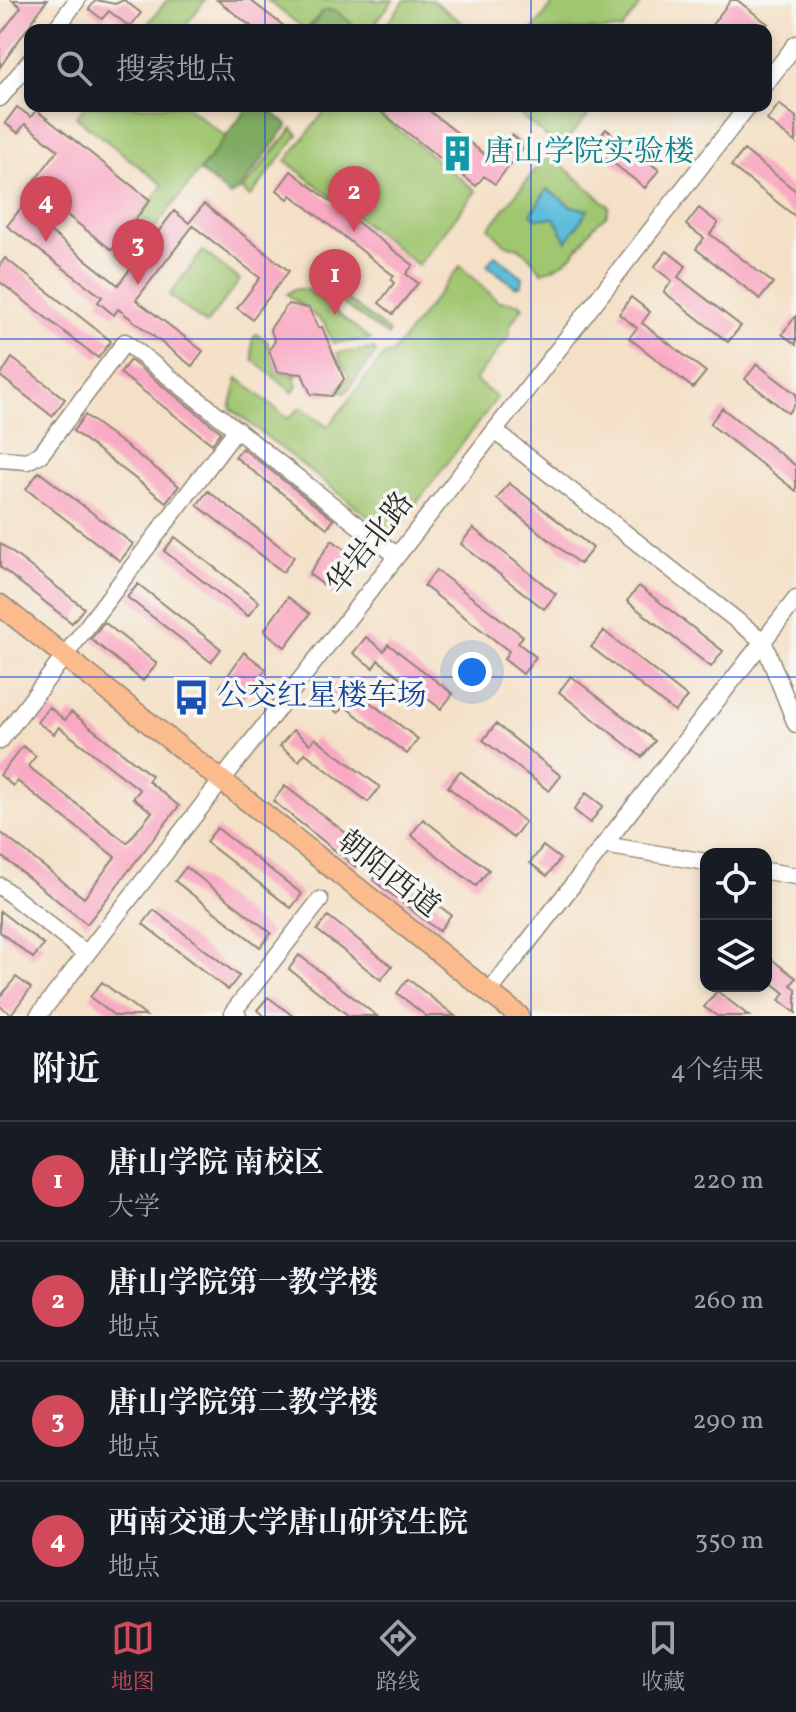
<!DOCTYPE html>
<html lang="zh">
<meta charset="utf-8">
<style>
body{margin:0;font-family:Vollkorn,"Noto Serif SC",serif;background:#20242c;color:#f1f3f6}
.controls{position:absolute;right:24px;bottom:24px;display:grid;overflow:hidden;border-radius:16px;box-shadow:0 4px 12px #0003}
.controls button{width:72px;height:72px;display:grid;place-items:center;padding:0;border:0;border-bottom:2px solid #363941;background:#171b24;color:#f1f3f6;font:40px sans-serif}
.you{position:absolute;left:472px;top:672px;width:28px;height:28px;margin:-20px;border:6px solid #fff;border-radius:50%;background:#1a73e8;box-shadow:0 0 0 12px #1a73e833}
.badge{display:grid;place-items:center;width:52px;height:52px;border-radius:50%;background:#d1495b;color:#fff;font-size:26px;font-weight:700}
.pin{position:absolute;translate:-50% -66px;filter:drop-shadow(0 2px 4px #0008)}
.pin::after{content:'';position:absolute;top:42px;width:28px;height:24px;background:inherit;clip-path:polygon(0 0,100% 0,50% 100%)}
.list{margin:0;padding:0;list-style:none}
h2{display:flex;justify-content:space-between;align-items:center;height:104px;margin:0;padding:0 32px;font-size:34px}
h2 small{font-size:26px;font-weight:400;color:#9ea1a6}
.list li{display:grid;grid-template-columns:52px 1fr auto;gap:24px;align-items:center;box-sizing:border-box;height:120px;padding:0 32px;border-top:2px solid #363941}
.list b{display:block;font-size:30px;white-space:nowrap}
.list p{margin:0;font-size:26px;white-space:nowrap;color:#9ea1a6}
.list em{font-size:26px;font-style:normal;color:#9ea1a6}
.icon{flex:none;width:44px;height:44px;fill:none;stroke:currentColor;stroke-width:2;stroke-linecap:round;stroke-linejoin:round}
.map{position:relative;flex:none;width:796px;height:1016px;overflow:hidden}
.search{position:absolute;background:#171b24;box-shadow:0 4px 12px #0003;left:24px;right:24px;top:24px;height:88px;display:flex;align-items:center;gap:20px;box-sizing:border-box;padding:0 28px;border-radius:16px;color:#9ea1a6;font-size:30px}
.sheet{height:584px;background:#171b24}
nav{display:flex;justify-content:space-around;align-items:center;box-sizing:border-box;height:112px;border-top:2px solid #363941;background:#171b24;font-size:22px;color:#9ea1a6}
nav a{display:grid;justify-items:center;gap:4px}
nav .on{color:#d1495b}
.map>svg:first-child{display:block}
</style>
<div class="map">
<svg width="796" height="1016" viewBox="0 0 796 1016">
<rect width="100%" height="100%" fill="#f6f6f2"/>
<filter id="ink" filterUnits="userSpaceOnUse"><feTurbulence type="fractalNoise" baseFrequency=".0125" numOctaves="2"/><feDisplacementMap in="SourceGraphic" scale="16" xChannelSelector="R" yChannelSelector="G"/><feConvolveMatrix kernelMatrix="1 2 1 2 8 2 1 2 1" color-interpolation-filters="sRGB"/></filter>
<filter id="wash" filterUnits="userSpaceOnUse"><feTurbulence type="fractalNoise" baseFrequency=".006" numOctaves="4" result="noise"/><feDisplacementMap in="SourceGraphic" scale="32" xChannelSelector="R" yChannelSelector="G"/><feGaussianBlur stdDeviation="1.8" result="paint"/><feColorMatrix in="noise" values="0 0 0 0 0 0 0 0 0 0 0 0 0 0 0 0 0 1.4 0 .05"/><feComposite in="paint" operator="in"/></filter>
<g filter="url(#wash)">
<rect width="100%" height="100%" fill="#f4e0c6"/>
<path fill="#a0c670" stroke="#66784e" stroke-width="2" d="M167,0H205L182,30H143Z
M267,0H393L370,30H360L322,12L306,30Z
M405,0H432L472,30H382Z
M556,0H644L621,30H533Z
M85,106H186L226,137L128,262L114,251L163,185L76,117Z
M329,106H369L476,191L418,265L286,161Z
M509,106H596L563,144L554,143Z
M293,128L298,135L250,197L242,190Z
M548,159L558,162L609,206L606,216C582,231 582,261 542,272C532,260 522,245 506,245L489,228L541,163Z
M203,251L240,280L206,324L169,295Z
M460,266L498,301L519,303L523,307L510,325V335L475,380L497,398L392,535L230,408L238,378L288,419L301,407L328,427L384,355L392,354Z
M294,289H307L371,340L333,343L324,323L287,294Z
M335,290L389,332L388,336L331,295Z
M256,334L267,341L277,372L298,375L294,378L297,386L293,392L253,360L252,341Z
M374,349L376,353L345,393L338,390L349,377L337,353Z"/>
<path fill="#80ab62" stroke="#566b46" stroke-width="2" d="M328,10L336,11L360,30H308L322,12Z
M249,106H264L288,125L239,190L230,196L200,171Z"/>
<path fill="#5dbddb" stroke="#447483" stroke-width="2" d="M547,189L571,206L588,210L567,241L554,218H536L531,214Z
M495,255L523,277L522,285L516,287L487,265Z"/>
<g id="blocks">
<path fill="#f9a9c3" d="M12,0H47L0,67V35L21,7Z
M96,0L115,4L124,0L141,13L130,27L109,11L102,19L89,9Z
M217,0H250L289,30H256Z
M731,0H737L768,24L763,30H708Z
M779,104L796,117V143L767,120Z
M373,106H423L492,160L512,135L525,146L495,184L484,176L476,186Z
M17,107L31,117L36,110L150,200L112,250L46,199L32,217L118,285L174,211L189,223L204,204L289,271L252,319L237,308L260,278L193,226L136,300L203,351L192,366L118,309L114,315L98,302L102,297L7,226L35,190L30,187L58,150L25,124L18,133L5,123Z
M606,129L659,170L645,188L592,146Z
M744,150L796,191V217L731,166Z
M291,171L413,265L406,274L418,283L393,314L379,303L394,283L391,280L394,276L291,195L288,199L277,190Z
M699,208L718,223L710,234L773,283L760,299L696,249L704,238L686,225Z
M667,251L686,266L678,277L741,326L728,342L664,292L672,281L654,267Z
M5,258L111,341L98,358L0,282V265Z
M631,297L650,312L642,323L706,372L693,388L629,338L637,328L619,314Z
M288,304L309,308L318,328L322,327L344,379L332,396L311,394L302,374L277,372L269,350L275,341L270,329Z
M796,316V345L782,334Z
M12,358L65,399L52,416L0,376Z
M130,360L221,432L212,444L120,373Z
M757,364L796,394V403L788,413L745,379Z
M722,408L796,466V491L710,424Z
M85,415L179,486L166,502L73,431Z
M242,448L334,520L327,528L235,457Z
M39,472L133,544L120,561L26,489Z
M509,483L593,548L580,564L497,499Z
M208,491L294,557L283,572L197,505Z
M473,528L556,594L544,609L461,544Z
M175,537L259,602L248,616L164,551Z
M332,540L354,556L329,589L309,574Z
M0,543L84,608L72,623L0,567Z
M436,570L523,636L518,643L536,657L523,674L504,659L509,651L424,586Z
M138,584L221,649L211,662L127,597Z
M639,586L723,651L711,667L627,601Z
M288,597L310,614L285,647L264,631Z
M104,622L157,664L143,681L91,639Z
M604,631L687,697L675,712L591,647Z
M366,637L384,651L388,644L453,694L441,709L378,660L373,668L353,653Z
M244,652L266,669L241,702L220,687Z
M571,676L655,741L642,757L559,692Z
M331,682L349,696L354,690L418,739L407,754L344,706L338,713L319,698Z
M49,707L65,720L71,712L152,776L148,781L179,806L87,924L0,855V832L84,898L115,857L17,781L13,786L0,775L23,746L36,756L28,766L127,843L152,812L133,798L140,790L59,727L54,734L37,722Z
M496,724L561,776L549,791L483,740Z
M293,730L310,744L315,738L380,787L368,802L305,753L299,761L280,746Z
M460,771L525,822L513,838L448,787Z
M285,786L369,851L356,867L273,801Z
M586,793L603,806L590,823L574,810Z
M423,819L489,870L476,886L411,835Z
M217,828L302,894L291,908L206,842Z
M543,846L560,859L547,876L530,863Z
M385,864L451,915L439,931L373,880Z
M186,867L271,933L260,947L175,881Z
M154,910L239,976L228,990L143,924Z
M0,911L44,945L33,958L0,932Z
M328,916L392,966L381,980L317,930Z
M299,955L377,1016H349L289,969Z
M766,955L796,978L791,985L796,989V1013L779,1000L785,993L766,978Z
M16,977L31,988L11,1014L0,1006V997Z
M408,979L455,1016H426L397,993Z
M102,982L146,1016H115L90,997Z
M717,991L749,1016H717L704,1007Z
M268,997L293,1016H264L257,1010Z"/>
</g>
</g>
<g filter="url(#ink)">
<use href="#blocks" fill-opacity="0" stroke="#908678" stroke-width="2"/>
<g fill="none" stroke-linecap="round" stroke-linejoin="round">
<defs>
<path id="minor" d="M55,30L77,0
M766,83L796,44
M0,98L30,61
M496,432L763,641L796,724
M0,459L27,461L41,454L125,342L397,556
M0,741L237,429
M604,845L706,862
M766,871L796,876
M0,886L86,954
M489,992L796,599
M38,1016L748,106
M238,1016L233,1012L320,900"/>
<path id="major" d="M0,605L519,1016"/>
</defs>
<use href="#minor" stroke="#908678" stroke-width="19"/>
<use href="#major" stroke="#908678" stroke-width="23"/>
<use href="#minor" stroke="#fff" stroke-width="16"/>
<use href="#major" stroke="#fbbb8d" stroke-width="20"/>
</g>
</g>
<path fill="none" stroke="#1d4ed8" stroke-width="2" stroke-opacity="0.55" d="M265,0V30M531,0V30M265,106V1016M531,106V1016M0,339H796M0,677H796"/>
<defs>
<symbol id="building-bare" viewBox="-9 -9 18 18"><path d="M-4-6H4V6H1V3H-1V6H-4ZM-2.5-4.3h1.7v1.8h-1.7ZM.8-4.3h1.7v1.8H.8ZM-2.5-1h1.7V.8h-1.7ZM.8-1h1.7V.8H.8Z" fill="#0f9aa8" stroke="#f6f6f2" stroke-width="2.5" paint-order="stroke"/></symbol>
<symbol id="bus-bare" viewBox="-9 -9 18 18"><path d="M-5-6H5V4H4V6H2V4H-2V6H-4V4H-5ZM-3.5-4V0h7V-4ZM-3.5 1.2v1.5H-2V1.2ZM2 1.2v1.5H3.5V1.2Z" fill="#1a4fb4" stroke="#f6f6f2" stroke-width="2.5" paint-order="stroke"/></symbol>
</defs>
<g fill-rule="evenodd">
<use href="#building-bare" x="432" y="128" width="51" height="51"/>
<use href="#bus-bare" x="166" y="672" width="51" height="51"/>
</g>
<g text-anchor="middle" dominant-baseline="central" stroke-width="7" stroke-linejoin="round" paint-order="stroke">
<g font-size="30" fill="#0d838f" stroke="#f6f6f2" text-anchor="start">
<text x="484" y="153">唐山学院实验楼</text>
</g>
<g font-size="30" fill="#2b2b2b" stroke="#f6f6f2">
<text transform="translate(371 544) rotate(-52)">华岩北路</text>
<text transform="translate(388 875) rotate(38)">朝阳西道</text>
</g>
<g font-size="30" fill="#164399" stroke="#f6f6f2" text-anchor="start">
<text x="217" y="697">公交红星楼车场</text>
</g>
</g>
</svg>
<div class="controls">
<button><svg class="icon" aria-label="locate" viewBox="0 0 24 24"><circle cx="12" cy="12" r="6"/><path d="M12 2v4M12 18v4M2 12h4M18 12h4"/></svg></button>
<button><svg class="icon" aria-label="layers" viewBox="0 0 24 24"><path d="M12 4l9 5-9 5-9-5zM3 14l9 5 9-5"/></svg></button>
</div>
<div class="you"></div>
<div class="pin badge" style="left:335px;top:315px">1</div>
<div class="pin badge" style="left:354px;top:232px">2</div>
<div class="pin badge" style="left:138px;top:285px">3</div>
<div class="pin badge" style="left:46px;top:242px">4</div>
<div class="search"><svg class="icon" aria-label="search" viewBox="0 0 24 24"><circle cx="10" cy="10" r="6"/><path d="M15 15l6 6"/></svg>搜索地点</div>
</div>
<section class="sheet">
<h2>附近<small>4个结果</small></h2>
<ul class="list">
<li><span class="badge">1</span><div><b>唐山学院 南校区</b><p>大学</p></div><em>220 m</em></li>
<li><span class="badge">2</span><div><b>唐山学院第一教学楼</b><p>地点</p></div><em>260 m</em></li>
<li><span class="badge">3</span><div><b>唐山学院第二教学楼</b><p>地点</p></div><em>290 m</em></li>
<li><span class="badge">4</span><div><b>西南交通大学唐山研究生院</b><p>地点</p></div><em>350 m</em></li>
</ul>
</section>
<nav>
<a class="on"><svg class="icon" aria-label="map" viewBox="0 0 24 24"><path d="M3 6l6-2 6 2 6-2v14l-6 2-6-2-6 2zM9 4v14M15 6v14"/></svg>地图</a>
<a><svg class="icon" aria-label="directions" viewBox="0 0 24 24"><path d="M12 3l9 9-9 9-9-9zM9 14v-3h6M13 9l2 2-2 2"/></svg>路线</a>
<a><svg class="icon" aria-label="saved" viewBox="0 0 24 24"><path d="M7 4h10v16l-5-4-5 4z"/></svg>收藏</a>
</nav>
